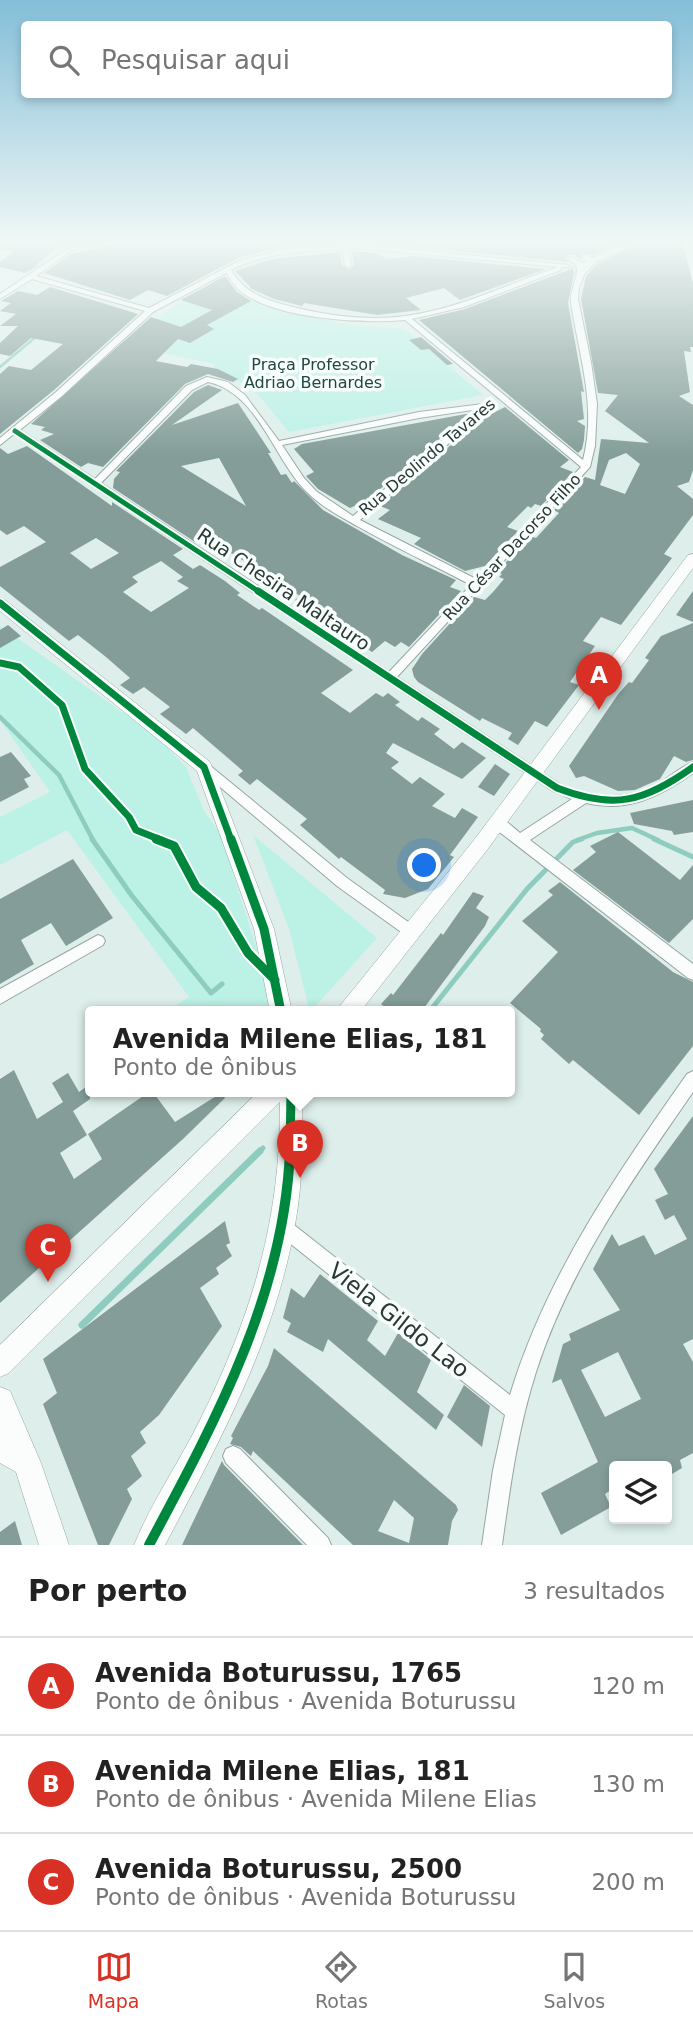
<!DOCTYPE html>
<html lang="pt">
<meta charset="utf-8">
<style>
body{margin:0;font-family:"DejaVu Sans",sans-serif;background:#f2f2f2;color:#222}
.controls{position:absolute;right:21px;bottom:21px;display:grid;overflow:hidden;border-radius:7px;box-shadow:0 4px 10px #0003}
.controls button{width:63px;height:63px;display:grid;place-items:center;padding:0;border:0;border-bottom:2px solid #e0e0e0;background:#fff;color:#222;font:35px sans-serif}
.you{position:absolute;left:425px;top:866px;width:24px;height:24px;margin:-18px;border:5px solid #fff;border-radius:50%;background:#1a73e8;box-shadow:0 0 0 10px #1a73e833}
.badge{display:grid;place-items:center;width:46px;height:46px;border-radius:50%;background:#d93025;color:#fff;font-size:23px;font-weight:700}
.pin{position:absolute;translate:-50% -58px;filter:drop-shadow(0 2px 4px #0008)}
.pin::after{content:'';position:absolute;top:37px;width:24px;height:21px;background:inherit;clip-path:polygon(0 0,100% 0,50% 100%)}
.popup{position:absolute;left:85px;top:1006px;width:430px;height:91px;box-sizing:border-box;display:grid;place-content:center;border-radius:7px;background:#fff;filter:drop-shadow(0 2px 5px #0005);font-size:23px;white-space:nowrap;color:#767676}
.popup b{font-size:26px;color:#222}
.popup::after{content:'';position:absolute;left:50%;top:100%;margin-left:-14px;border:14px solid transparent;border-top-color:#fff}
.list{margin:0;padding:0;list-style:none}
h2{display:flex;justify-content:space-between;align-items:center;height:91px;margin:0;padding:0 28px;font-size:30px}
h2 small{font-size:23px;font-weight:400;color:#767676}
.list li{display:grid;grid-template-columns:46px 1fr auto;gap:21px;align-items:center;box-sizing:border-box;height:98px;padding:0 28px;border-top:2px solid #e0e0e0}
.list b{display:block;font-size:26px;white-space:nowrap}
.list p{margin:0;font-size:23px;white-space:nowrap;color:#767676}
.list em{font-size:23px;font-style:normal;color:#767676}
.icon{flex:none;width:38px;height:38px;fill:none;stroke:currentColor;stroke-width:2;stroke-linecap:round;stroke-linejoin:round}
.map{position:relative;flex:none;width:693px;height:1545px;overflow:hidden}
.search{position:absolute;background:#fff;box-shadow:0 4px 10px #0003;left:21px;right:21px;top:21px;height:77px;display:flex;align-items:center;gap:18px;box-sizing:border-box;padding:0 24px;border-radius:7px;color:#767676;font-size:26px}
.sheet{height:385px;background:#fff}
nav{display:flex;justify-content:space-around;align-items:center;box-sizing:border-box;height:98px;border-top:2px solid #e0e0e0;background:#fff;font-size:19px;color:#767676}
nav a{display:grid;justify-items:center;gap:4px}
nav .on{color:#d93025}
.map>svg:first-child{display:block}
</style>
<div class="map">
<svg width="693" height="1545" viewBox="0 0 693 1545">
<rect width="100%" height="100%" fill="#deefeb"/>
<path fill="#bcf1e6" d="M222,280L243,298L281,311L356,326L405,329L483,395L289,432L260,397L239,381L211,370L215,364L128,346L167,311Z
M0,626L155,735L186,767L204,811L221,835L264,972L269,1012H166L189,997L67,830L0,865V817L50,792L0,720Z
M253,835L377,938L310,1012L289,929Z"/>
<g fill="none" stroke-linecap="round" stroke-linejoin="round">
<path stroke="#8dccbf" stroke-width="2.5" d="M0,367L37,336"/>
<path stroke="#8dccbf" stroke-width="4.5" d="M0,717L59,775L93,840
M577,840L597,833L632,828L658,840"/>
<path stroke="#8dccbf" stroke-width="5" d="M92,839L132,896L211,993L222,984
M654,839L693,857
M429,1012L527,889L573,842L582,839
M259,1152L263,1148"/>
<path stroke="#8dccbf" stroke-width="7" d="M82,1325L260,1151"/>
</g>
<path fill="#849d98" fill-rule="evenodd" d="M0,241H65L35,266L39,265L25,273L0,267V262L15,251L0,249Z
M129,241H361V242L285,246L240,257L167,296L148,290L130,300L44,273L71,254Z
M411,241L533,243L625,241L592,255L581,253V260L575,255H567L565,258L569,262L413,247Z
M643,241H682L693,283V347H690L691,352L684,351L690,392L679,396L693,405V470L689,482L677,486L693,499V515L664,554L672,558L621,625L601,617L583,641L595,646L570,682L579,685L547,727L535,721L518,745L508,739L512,733L482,718L480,721L418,682L414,677L412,669L422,654L474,597L485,600L493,592L504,579L499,577L502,574L497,572L530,536L536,538L559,513L554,510L585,477L595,480L601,439L649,443L605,411L618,395L598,393L581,299L586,276L597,264ZM626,453L640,464L625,494L600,485L609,460Z
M352,251L377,253L386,259L413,256L546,269L460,300L444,288L406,298L421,310L377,315L304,303L302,306L274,299L252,289L235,271L272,259L340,252L342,265L349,269L354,265Z
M572,265L574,273L568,303L584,392L581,391L584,419L577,421L585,426L584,440L582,449L578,453L419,320L465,309L571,269Z
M225,276L237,292L251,301L207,325L214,329L190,343L178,339L156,361L187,367L191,364L218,369L238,379L233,382L208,374L185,384L103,467L88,463L81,467L40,440L54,434L41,430L45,427L31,424L151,317L181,327L212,310L181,300Z
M50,287L138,314L54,390L0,434V374L9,366L31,370L63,344L31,338L10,356L0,354V343L18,326H0L16,314L0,311L11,303L1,301L18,291L37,295Z
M421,337L453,364L447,365L429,349L421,350L409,340Z
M208,385L222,390L172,425L238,403L271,453H268L281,475L286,474L292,483L294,481L323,510L402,555L456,580L450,587L461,591L409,647L401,642L395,647L385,641L372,652L295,600L300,596L274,579L231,553L227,556L200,538L195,542L113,488L114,479L120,472L116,471L194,392ZM219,458L246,506L181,466Z
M505,407L569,460L560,467L573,472L541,506L535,504L531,508L528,506L507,527L518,531L485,566L465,571L414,544L421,538L378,519L390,510L380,506L481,419Z
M466,414H469L366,501L350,508L318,489L306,476L314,472L294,449L302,444Z
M27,446L112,506V502L183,549L173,555L193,569L200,565L225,581L240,593L237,595L259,610L262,608L353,670L321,693L350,713L376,693L383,697L388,693L400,702L395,705L418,721L422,717L440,729L434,734L454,749L462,742L486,758L462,779L393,743L386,753L399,762L391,768L412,784L420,777L445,794L432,806L455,818L462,808L478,817L450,855L454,857L428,889L405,898L383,894L385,890L341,857L339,859L300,825L307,819L257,779L250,785L238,775L243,771L193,728L186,734L160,714L170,707L144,687L133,694L120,685L130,678L106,657L78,635L69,641L0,586V567L46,542L24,526L7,535L0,530V448L8,454ZM96,538L119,553L91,569L70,553ZM161,561L183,577L177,581L189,588L151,612L123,592L138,582L132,577Z
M693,591V622L676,615Z
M693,623V760L686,762L674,756L660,779L635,790L618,791L584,776L576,778L569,766L619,693L629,682L632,683L649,660L645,658L661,636Z
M8,625L21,636L0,648V630Z
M11,752L31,776L24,779L29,787L0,802V757Z
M495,764L510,774L494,796L478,787Z
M693,800V832L674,835L672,831L634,824L630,813Z
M618,832L680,880L693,865V919L669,943L573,870L596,852L590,846Z
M73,859L113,918L66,946L51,923L21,940L34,964L0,984V899Z
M560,882L673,972L693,982V1046L639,1115L573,1060L569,1064L541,1039L544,1035L540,1031L541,1029L510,1003L558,952L522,921L553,895L548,891Z
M473,892L484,896L476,908L489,917L485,926L421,1012H391L381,1004L391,993L393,995L441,933L443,935Z
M14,1070L37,1119L63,1102L52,1083L68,1073L79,1092L90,1084V1099L73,1111L87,1135L60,1153L74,1179L102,1159L88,1134L149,1092H153L175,1122L221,1093L225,1098L183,1139L0,1303V1079Z
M693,1116V1339L683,1344L693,1362V1453L680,1460L682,1468L667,1477V1466H614V1488L605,1494L611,1507L561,1535L541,1493L598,1462L561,1379L552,1383L563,1344L571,1340L569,1334L620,1310L593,1269L612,1234L619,1246L644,1235L655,1255L687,1239L674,1215L665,1220L655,1200L668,1194L654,1169ZM618,1352L641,1399L605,1417L581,1370Z
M225,1221L230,1243L226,1245L232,1256L216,1268L219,1274L200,1288L222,1326L159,1415L140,1432L146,1443L131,1456L142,1476L127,1489L132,1499L109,1545H98L43,1404L57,1393L43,1359Z
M320,1274L378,1321L367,1340L385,1356L398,1333L431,1360L417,1392L444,1415L436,1430L328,1339L323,1352L287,1332L291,1323L283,1318L291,1288L304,1298Z
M274,1348L456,1505L458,1510L452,1521L448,1545H353L253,1451L251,1456L241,1447L230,1444L233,1438L231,1436L268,1366ZM394,1500L414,1518L409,1543L378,1531Z
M464,1385L490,1406L482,1447L447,1417Z
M222,1461L224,1465L303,1545H182Z
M15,1521L22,1545H0V1532Z"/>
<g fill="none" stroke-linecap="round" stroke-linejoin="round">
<defs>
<path id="minor" d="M90,241H100L71,251L36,276L149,308L241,260L285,249L355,244L569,265V267H561V270L464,307L412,319L583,460C597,406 579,356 571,303C569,291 580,274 576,266C574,262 570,261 568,258L573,257L581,263L586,261L582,256L583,255H587L592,258L632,241H641L595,262L584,275L579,288L578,299L591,362L597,404L595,446L590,467L397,677L561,785C594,797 624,802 656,785C669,778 680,767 693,762V773C660,797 626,813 586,803L530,840L693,964V980L688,978L493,827L492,823L493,819C503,816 513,827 520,833L572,799L553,791L14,434L0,445V438L56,392L145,311L32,279L0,299V294L67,249ZM349,248H355L558,267C508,284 458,309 405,316C369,321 329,316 293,307C268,301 245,294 231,270C265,252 305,252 342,249L345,265L348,267L351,265ZM226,273C231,280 236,289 244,294C281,319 361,324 405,320L581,467L476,579L360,520L491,407V403L419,412L279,441L245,395L228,382L207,377L186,386L95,479L20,430L62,396L153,312ZM208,382C259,393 274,461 308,493C322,507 341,517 357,526C394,547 433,565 471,585L389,672L101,483L192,390ZM479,409L353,516L316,491L304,478L282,445L419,418Z
M204,762L208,764L347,878L418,929L420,933L418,937L413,939L408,937L337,886L200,770L198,767L200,764Z
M98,935L103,937L105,941L103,945L0,1004V989Z
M693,1071V1092C632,1180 569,1269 536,1372C518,1428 510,1487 502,1545H482L493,1470L505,1415L277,1233L274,1227L277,1221L283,1218L289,1221L510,1395C546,1276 616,1175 687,1074Z
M233,1446L240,1449L328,1538L331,1545H307L226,1463L223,1456L226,1449Z"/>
<path id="secondary" d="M693,554V568L487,850L360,1012H335L474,840L688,555Z
M0,598L5,600L210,762L274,929L292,1012H270L254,929L197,771L0,611Z
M258,1092H302C303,1136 303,1182 295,1225C275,1340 219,1443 165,1545H134C152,1501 180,1461 201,1418C252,1315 281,1218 280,1102L9,1373L0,1377V1345Z
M0,1387L10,1391L41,1463L69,1545H39L16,1472L0,1463Z"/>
</defs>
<use href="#minor" stroke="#98a5a2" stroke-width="2"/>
<use href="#secondary" stroke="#98a5a2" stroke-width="1"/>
<use href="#minor" fill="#fafdfc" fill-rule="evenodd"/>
<use href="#secondary" fill="#fafdfc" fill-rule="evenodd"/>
<defs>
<path id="cycleway-far3" d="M15,431L261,593"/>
<path id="cycleway-far2" d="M258,591L557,788C614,810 644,802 693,767
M0,603L204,767L231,840
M0,663L19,667L62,705L85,769L129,817L136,830L161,840"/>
<path id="cycleway-far1" d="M156,839L174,846L196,887L221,908L248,953L275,980
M231,839L264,929L281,1012
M290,1152L291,1092"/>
<path id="cycleway" d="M149,1545C216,1420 284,1295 290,1151"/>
</defs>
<use href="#cycleway-far3" stroke="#f7fefc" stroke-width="9"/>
<use href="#cycleway-far2" stroke="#f7fefc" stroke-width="11"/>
<use href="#cycleway-far1" stroke="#f7fefc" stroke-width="13"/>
<use href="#cycleway" stroke="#f7fefc" stroke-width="15"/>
<use href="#cycleway-far3" stroke="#00873e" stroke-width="5"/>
<use href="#cycleway-far2" stroke="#00873e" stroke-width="7"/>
<use href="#cycleway-far1" stroke="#00873e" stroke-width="9"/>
<use href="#cycleway" stroke="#00873e" stroke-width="10"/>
</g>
<linearGradient id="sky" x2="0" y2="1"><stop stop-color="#83bed8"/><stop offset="0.53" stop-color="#f0f8f6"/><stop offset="1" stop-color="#f0f8f6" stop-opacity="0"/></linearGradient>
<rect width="693" height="457" fill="url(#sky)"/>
<g text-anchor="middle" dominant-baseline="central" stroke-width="7" stroke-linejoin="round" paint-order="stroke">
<g font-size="16" fill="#214740" stroke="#f7fefc">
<text x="313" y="364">Praça Professor<tspan x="313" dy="18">Adriao Bernardes</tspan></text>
</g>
<g font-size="16" fill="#2a3734" stroke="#f7fefc">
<text transform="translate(427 457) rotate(-40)">Rua Deolindo Tavares</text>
<text transform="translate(512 547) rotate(-47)">Rua César Dacorso Filho</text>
</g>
<g font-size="19" fill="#2a3734" stroke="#f7fefc">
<text transform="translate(284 589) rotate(34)">Rua Chesira Maltauro</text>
</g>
<g font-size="23" fill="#2a3734" stroke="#f7fefc">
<text transform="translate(399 1320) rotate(38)">Viela Gildo Lao</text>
</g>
</g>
</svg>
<div class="controls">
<button><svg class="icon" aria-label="layers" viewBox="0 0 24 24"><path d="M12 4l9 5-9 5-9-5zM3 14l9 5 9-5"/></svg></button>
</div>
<div class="you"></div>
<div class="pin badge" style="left:599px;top:710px">A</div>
<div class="pin badge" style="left:300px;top:1178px">B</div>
<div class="popup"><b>Avenida Milene Elias, 181</b>Ponto de ônibus</div>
<div class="pin badge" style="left:48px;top:1282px">C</div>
<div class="search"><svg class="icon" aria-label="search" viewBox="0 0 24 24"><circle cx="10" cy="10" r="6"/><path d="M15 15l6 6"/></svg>Pesquisar aqui</div>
</div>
<section class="sheet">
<h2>Por perto<small>3 resultados</small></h2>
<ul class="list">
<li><span class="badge">A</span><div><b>Avenida Boturussu, 1765</b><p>Ponto de ônibus · Avenida Boturussu</p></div><em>120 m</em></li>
<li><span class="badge">B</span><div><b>Avenida Milene Elias, 181</b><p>Ponto de ônibus · Avenida Milene Elias</p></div><em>130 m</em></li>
<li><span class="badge">C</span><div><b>Avenida Boturussu, 2500</b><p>Ponto de ônibus · Avenida Boturussu</p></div><em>200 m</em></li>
</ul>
</section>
<nav>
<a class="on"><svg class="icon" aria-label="map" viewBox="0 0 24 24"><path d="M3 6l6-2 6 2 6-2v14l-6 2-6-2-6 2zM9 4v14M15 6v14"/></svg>Mapa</a>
<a><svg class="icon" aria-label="directions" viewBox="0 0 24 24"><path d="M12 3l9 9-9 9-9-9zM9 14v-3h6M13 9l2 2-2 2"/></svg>Rotas</a>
<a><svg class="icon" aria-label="saved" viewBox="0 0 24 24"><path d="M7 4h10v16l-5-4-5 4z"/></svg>Salvos</a>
</nav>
